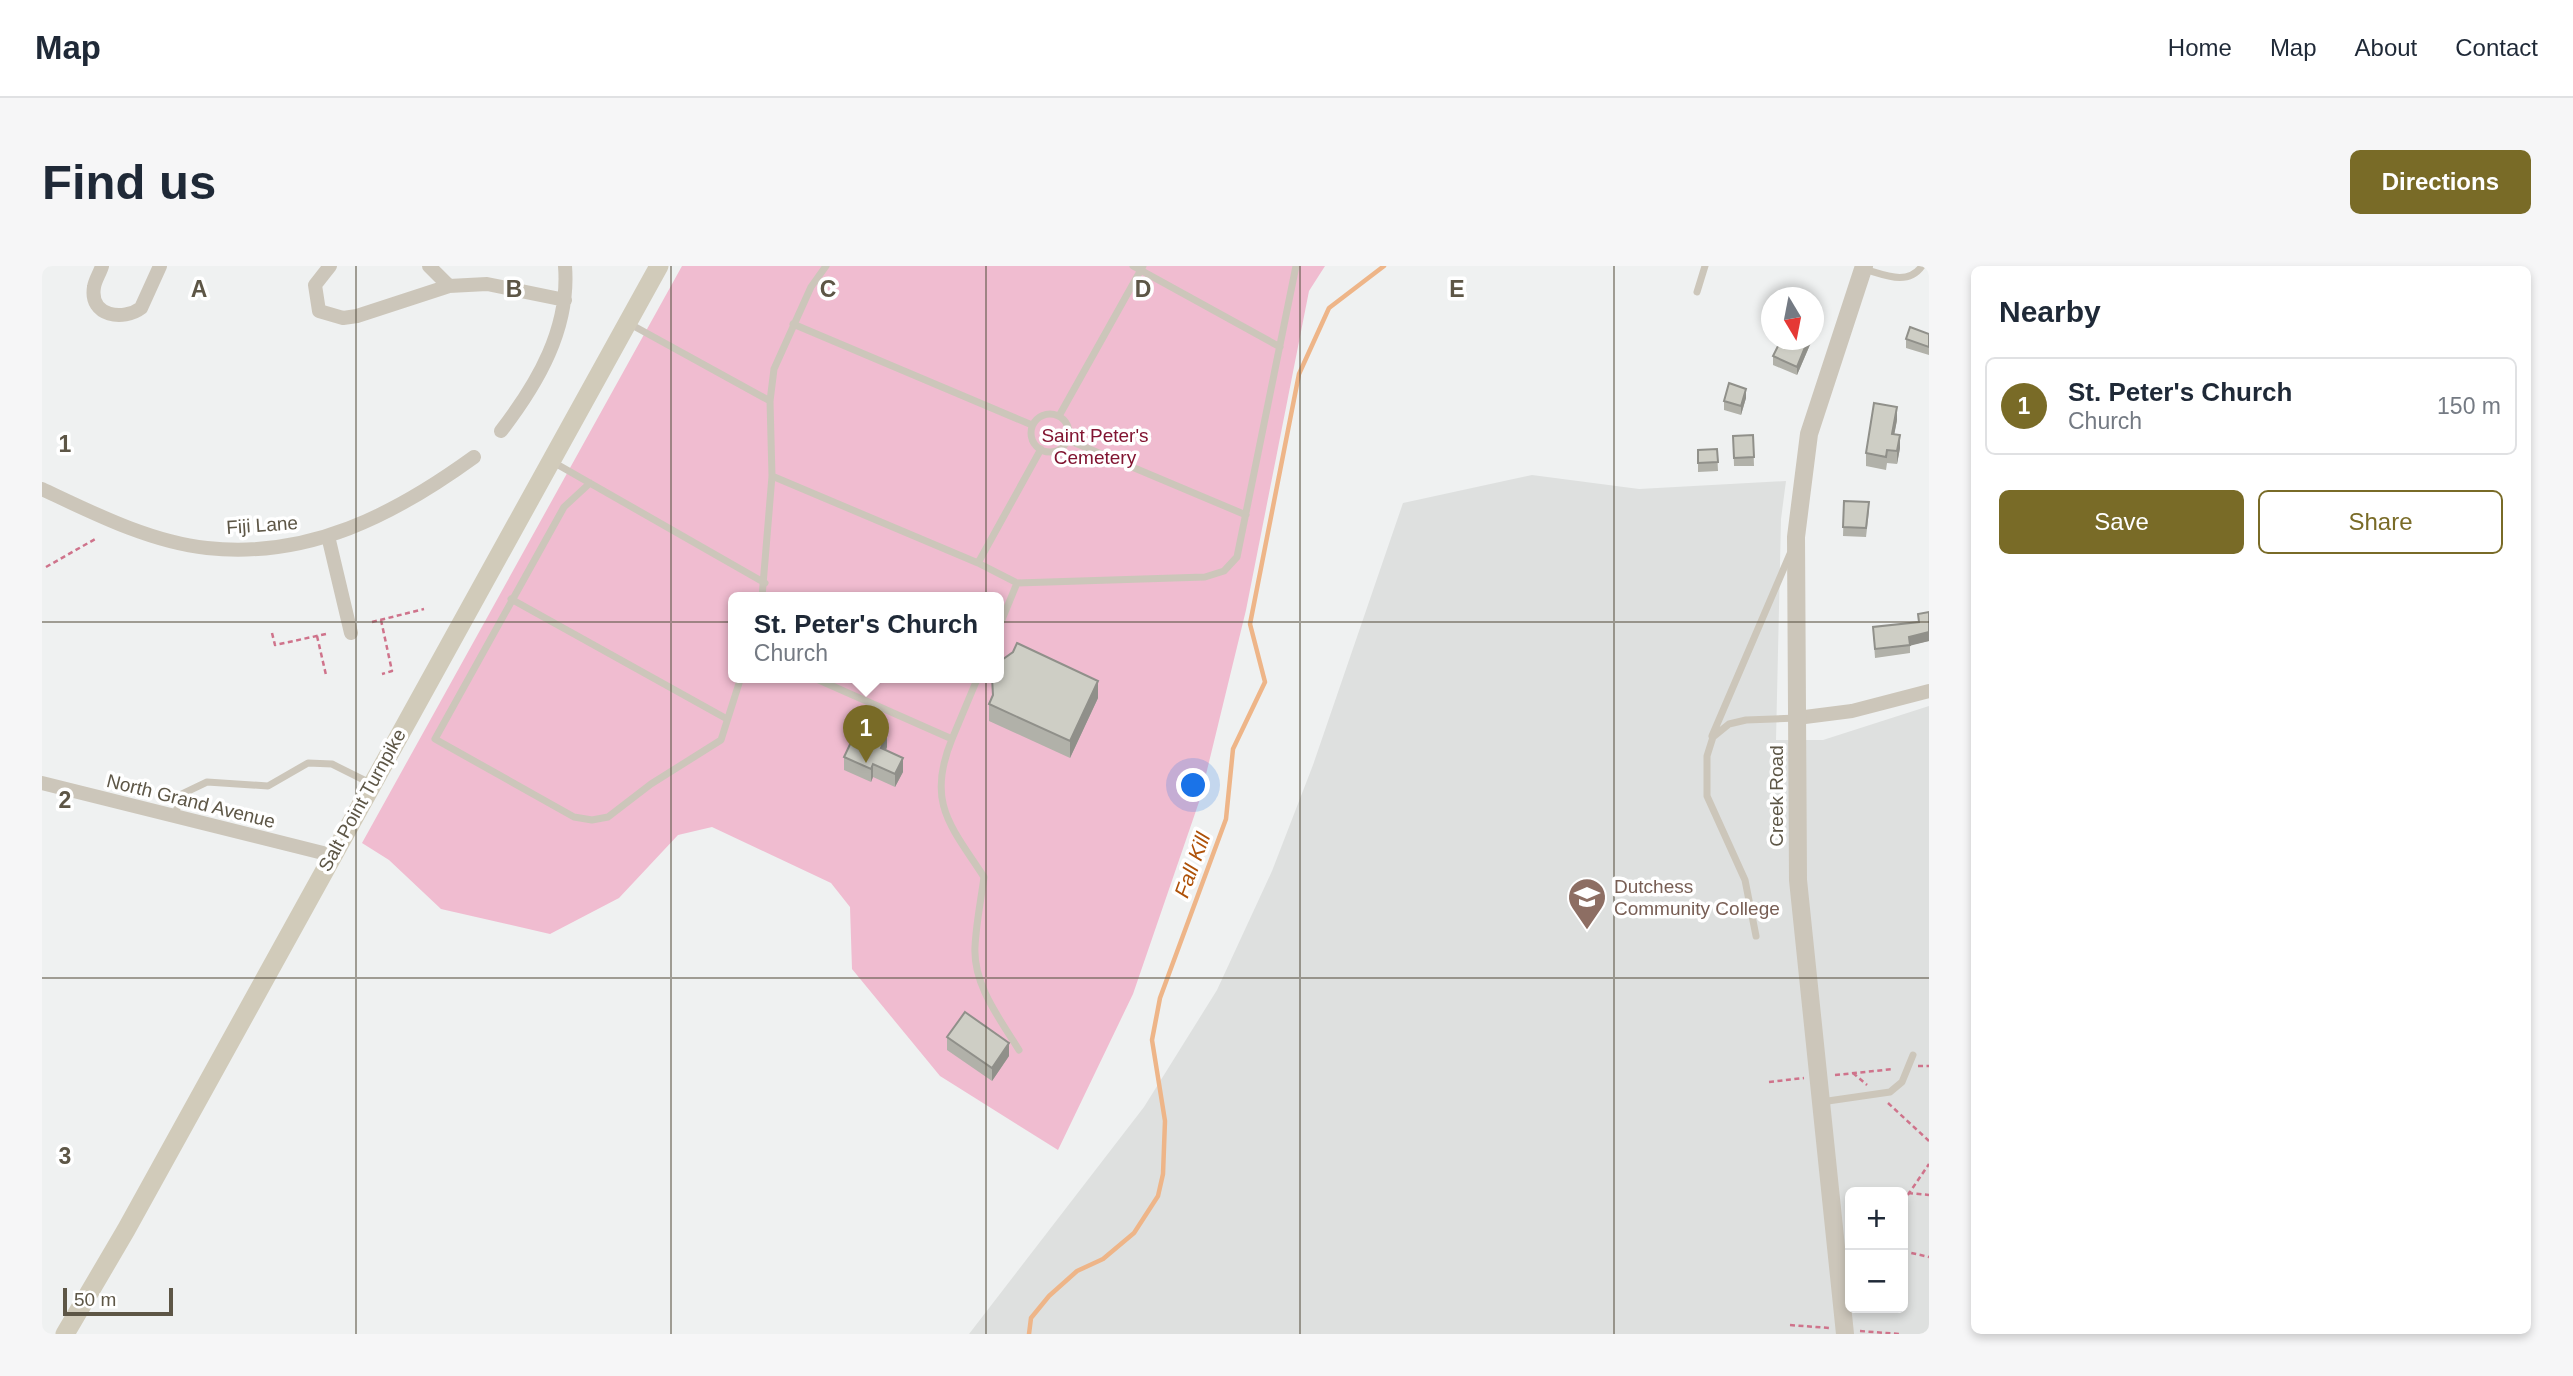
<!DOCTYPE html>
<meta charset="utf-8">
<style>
body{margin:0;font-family:Helvetica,sans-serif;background:#f6f6f7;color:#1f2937}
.controls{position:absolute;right:21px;bottom:21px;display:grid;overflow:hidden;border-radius:10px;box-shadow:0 4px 10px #0003}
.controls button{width:63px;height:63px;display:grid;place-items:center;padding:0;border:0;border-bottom:2px solid #e0e1e3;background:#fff;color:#1f2937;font:35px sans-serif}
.compass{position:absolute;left:1719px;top:21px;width:63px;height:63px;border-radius:50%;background:#fff;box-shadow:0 4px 10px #0003;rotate:170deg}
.scale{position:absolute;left:21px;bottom:18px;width:110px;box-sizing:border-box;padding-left:7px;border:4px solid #5d5646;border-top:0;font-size:19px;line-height:24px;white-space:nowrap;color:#5d5646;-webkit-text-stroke:5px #fff;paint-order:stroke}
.you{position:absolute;left:1152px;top:520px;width:24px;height:24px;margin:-18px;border:5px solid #fff;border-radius:50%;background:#1a73e8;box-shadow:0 0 0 10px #1a73e833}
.badge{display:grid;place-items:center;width:46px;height:46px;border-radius:50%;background:#796b27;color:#fff;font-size:23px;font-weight:700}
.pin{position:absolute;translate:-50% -58px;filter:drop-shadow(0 2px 4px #0008)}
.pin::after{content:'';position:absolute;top:37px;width:24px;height:21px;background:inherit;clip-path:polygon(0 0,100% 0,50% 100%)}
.popup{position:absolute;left:686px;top:326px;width:276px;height:91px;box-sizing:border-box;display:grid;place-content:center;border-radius:10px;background:#fff;filter:drop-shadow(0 2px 5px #0005);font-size:23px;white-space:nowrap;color:#747a83}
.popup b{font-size:26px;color:#1f2937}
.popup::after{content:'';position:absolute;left:50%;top:100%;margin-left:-14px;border:14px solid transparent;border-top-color:#fff}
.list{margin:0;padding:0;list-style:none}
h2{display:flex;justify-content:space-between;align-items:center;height:91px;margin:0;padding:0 28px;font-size:30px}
h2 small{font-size:23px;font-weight:400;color:#747a83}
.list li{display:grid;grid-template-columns:46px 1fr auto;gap:21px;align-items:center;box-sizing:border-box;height:98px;margin:0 14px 14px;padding:0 14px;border:2px solid #e0e1e3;border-radius:10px}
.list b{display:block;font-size:26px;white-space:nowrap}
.list p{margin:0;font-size:23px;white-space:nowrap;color:#747a83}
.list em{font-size:23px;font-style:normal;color:#747a83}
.actions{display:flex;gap:14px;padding:21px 28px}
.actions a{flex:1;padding:16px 0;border:2px solid #796b27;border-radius:10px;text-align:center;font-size:24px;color:#796b27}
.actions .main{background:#796b27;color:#fff}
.map{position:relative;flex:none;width:1887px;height:1068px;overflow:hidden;border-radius:10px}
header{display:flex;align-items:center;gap:42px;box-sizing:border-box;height:98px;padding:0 35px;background:#fff;border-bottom:2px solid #e0e1e3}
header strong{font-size:33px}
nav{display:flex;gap:38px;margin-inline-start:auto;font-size:24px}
.intro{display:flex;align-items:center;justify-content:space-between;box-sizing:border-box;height:168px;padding:0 42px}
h1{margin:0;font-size:49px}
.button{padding:18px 32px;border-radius:10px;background:#796b27;color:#fff;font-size:24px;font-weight:700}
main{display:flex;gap:42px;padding:0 42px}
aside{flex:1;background:#fff;border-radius:10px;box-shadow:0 4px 10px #0003}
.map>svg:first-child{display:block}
</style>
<header>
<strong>Map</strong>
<nav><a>Home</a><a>Map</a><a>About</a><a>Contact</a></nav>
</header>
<div class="intro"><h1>Find us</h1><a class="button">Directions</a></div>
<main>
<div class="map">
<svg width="1887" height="1068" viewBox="0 0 1887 1068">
<rect width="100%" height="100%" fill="#eff1f1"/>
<path fill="#dee0df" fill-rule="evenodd" d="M1490,209L1597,223L1744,215L1739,253L1734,474H1781L1887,440V1068H927L1102,841L1175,724L1230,605L1271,499L1361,237ZM1808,926H1861V1042H1808Z"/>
<path fill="#f0bcd0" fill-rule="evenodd" d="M640,0H1283L1267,25L1204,344L1158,533L1091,728L1016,884L898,810L810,703L808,641L789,617L670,561L636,569L577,632L508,668L399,643L347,594L320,577ZM691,331H957V411H691Z"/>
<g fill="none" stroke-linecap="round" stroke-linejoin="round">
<path stroke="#eeb588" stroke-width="4.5" d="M987,1068L989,1052L1007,1030L1035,1005L1061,993L1092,967L1116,930L1121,908L1123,855L1110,774L1118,732L1184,553L1191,483L1223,416L1208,358L1257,108L1287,42L1342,0"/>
<path stroke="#cf738b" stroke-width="2.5" stroke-dasharray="5 3.5" stroke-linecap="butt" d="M4,301L55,272
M339,354L350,405L340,408
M330,356L382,343
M230,367L233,379L284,368
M275,370L284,409
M1876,800H1887
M1811,807L1825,819
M1793,809L1852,803
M1727,816L1762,812
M1846,837L1887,875
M1866,927L1887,929
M1861,936L1887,898
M1861,985L1887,991
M1748,1059L1787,1062
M1818,1065L1858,1068"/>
<path stroke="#ccc6ba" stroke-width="7" d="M1091,0L1238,81
M1822,3C1843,9 1866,20 1880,0
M1655,26L1663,0
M588,58L728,135
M751,58L990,159
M989 167a19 19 0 1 1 38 0a19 19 0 1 1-38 0Z
M1017,150L1101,0
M1026,174L1204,249
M511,196L723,317
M730,210L936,297L975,317L1163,311L1182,305L1195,291L1254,0
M548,217L522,241L393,473L532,551L550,554L566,551L609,518L679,474L699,411
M936,297L999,183
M720,331L730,210L728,135L732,103L769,21L784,0
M469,333L685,453
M957,361L975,317
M770,411L910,473C884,536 908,559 942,611C939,634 934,658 933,681C931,719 958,753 977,784
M1670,470L1748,288
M910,473L936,411
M132,551L140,528L165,516L226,520L266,497L290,498L328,517
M1714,670L1703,614L1665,530V490L1671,471L1687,458L1704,454L1755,452
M1779,836L1848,826L1860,816L1871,789"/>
<path stroke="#ccc6ba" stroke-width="14" d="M60,0C58,7 53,14 52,21C47,51 82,55 99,42L118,0
M288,0L273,19L277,45L301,52L315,50L407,20L387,0
M407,20L445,18L523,34
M459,165C496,117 528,62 523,0
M0,223C51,247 108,276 165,282C267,293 352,249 432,191
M286,270L309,367
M1755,452L1810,445L1887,425
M0,517L289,589"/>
<path stroke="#ccc6ba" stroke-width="18" d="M1803,1068L1756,614L1754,271L1767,168L1822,0"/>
<path stroke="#d1cbba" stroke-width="19" d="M23,1068L84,964L617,0"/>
</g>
<path fill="#b1b1a9" d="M1887,68V89L1864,82V73Z
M1770,74L1755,109L1731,99V90Z
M1704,132L1699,149L1682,144V135Z
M1855,154L1852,168L1858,182L1855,198L1845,197L1844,204L1824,200V187Z
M1711,169L1712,200H1692L1691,170Z
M1675,183L1676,205L1656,206V184Z
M1802,235L1827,245L1824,271L1801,270Z
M1887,346V375L1868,379V387L1833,392L1831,361L1876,356V348Z
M950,412L1056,432L1028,492L947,455V438L950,430Z
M845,481L844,484L861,506L853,521L831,511L829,516L802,504V491Z
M905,771L967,790L950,815L905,784Z"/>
<path fill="#90908a" d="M1766,74H1770L1755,109V101Z
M1704,123V132L1699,149V140Z
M1855,141V154L1850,181V168Z
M1858,169V182L1855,198V185Z
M1887,366V375L1867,380V371Z
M1056,415V432L1028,492V475Z
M845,468V481L839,495V482Z
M861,492V506L853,521V508Z
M831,498V511L829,516V503Z
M967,777V790L950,815V802Z"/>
<path fill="#cecec5" stroke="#90908a" stroke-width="2" d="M1868,61L1887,68V81L1864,73Z
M1739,74H1766L1755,101L1731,90Z
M1687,117L1704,123L1699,140L1682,135Z
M1832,137L1855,141L1850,168L1858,169L1855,185L1845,184L1844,191L1824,187Z
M1711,169L1712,191L1692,192L1691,170Z
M1675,183L1676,196L1656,197V184Z
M1802,235L1827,236L1824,262L1801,261Z
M1887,346V366L1867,371L1868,379L1833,383L1831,361L1877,356L1876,348Z
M975,377L1056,415L1028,475L947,438L951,429L950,412L957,411V396L971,386Z
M819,455L845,468L839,482L861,492L853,508L831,498L829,503L802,491Z
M923,746L967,777L950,802L905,771Z"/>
<path fill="none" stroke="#5d5646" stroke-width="2" stroke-opacity="0.55" d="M314,0V1068M629,0V1068M944,0V1068M1258,0V1068M1572,0V1068M0,356H1887M0,712H1887"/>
<defs>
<symbol id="university-pin" viewBox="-11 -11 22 30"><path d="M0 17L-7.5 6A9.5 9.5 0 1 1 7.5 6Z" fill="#8d6e63" stroke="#fff"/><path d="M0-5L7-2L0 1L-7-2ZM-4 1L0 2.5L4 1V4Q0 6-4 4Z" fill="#fff"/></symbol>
</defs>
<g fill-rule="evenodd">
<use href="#university-pin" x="1523" y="609" width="44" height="60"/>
</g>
<g text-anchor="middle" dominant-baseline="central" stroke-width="7" stroke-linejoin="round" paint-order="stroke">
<g font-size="19" fill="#811431" stroke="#fff">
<text x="1053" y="169">Saint Peter's<tspan x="1053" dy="22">Cemetery</tspan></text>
</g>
<g font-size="19" fill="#5d5646" stroke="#fff">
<text transform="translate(220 259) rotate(-4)">Fiji Lane</text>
<text transform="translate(1734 530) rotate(-90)">Creek Road</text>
<text transform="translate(320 534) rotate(-61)">Salt Point Turnpike</text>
<text transform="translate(149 535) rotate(14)">North Grand Avenue</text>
</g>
<g font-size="19" fill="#785e54" stroke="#fff" text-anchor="start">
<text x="1572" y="620">Dutchess<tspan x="1572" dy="22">Community College</tspan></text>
</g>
<g font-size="21" font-style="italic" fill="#ae5108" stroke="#fff">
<text transform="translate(1150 599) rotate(-70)">Fall Kill</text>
</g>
</g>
<g font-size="23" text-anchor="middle" font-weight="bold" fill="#5d5646" stroke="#fff" stroke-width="7" stroke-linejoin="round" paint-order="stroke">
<text x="157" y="31">A</text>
<text x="472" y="31">B</text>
<text x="786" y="31">C</text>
<text x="1101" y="31">D</text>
<text x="1415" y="31">E</text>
<text x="23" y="186">1</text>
<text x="23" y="542">2</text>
<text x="23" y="898">3</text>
</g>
</svg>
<div class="controls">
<button>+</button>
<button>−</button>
</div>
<svg class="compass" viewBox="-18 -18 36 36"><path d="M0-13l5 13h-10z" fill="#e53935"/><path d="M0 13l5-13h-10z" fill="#747a83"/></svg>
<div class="scale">50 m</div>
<div class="you"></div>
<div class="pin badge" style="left:824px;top:497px">1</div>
<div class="popup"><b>St. Peter's Church</b>Church</div>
</div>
<aside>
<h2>Nearby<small></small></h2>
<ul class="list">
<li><span class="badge">1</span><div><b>St. Peter's Church</b><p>Church</p></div><em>150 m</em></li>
</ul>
<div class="actions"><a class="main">Save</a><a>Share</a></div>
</aside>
</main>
